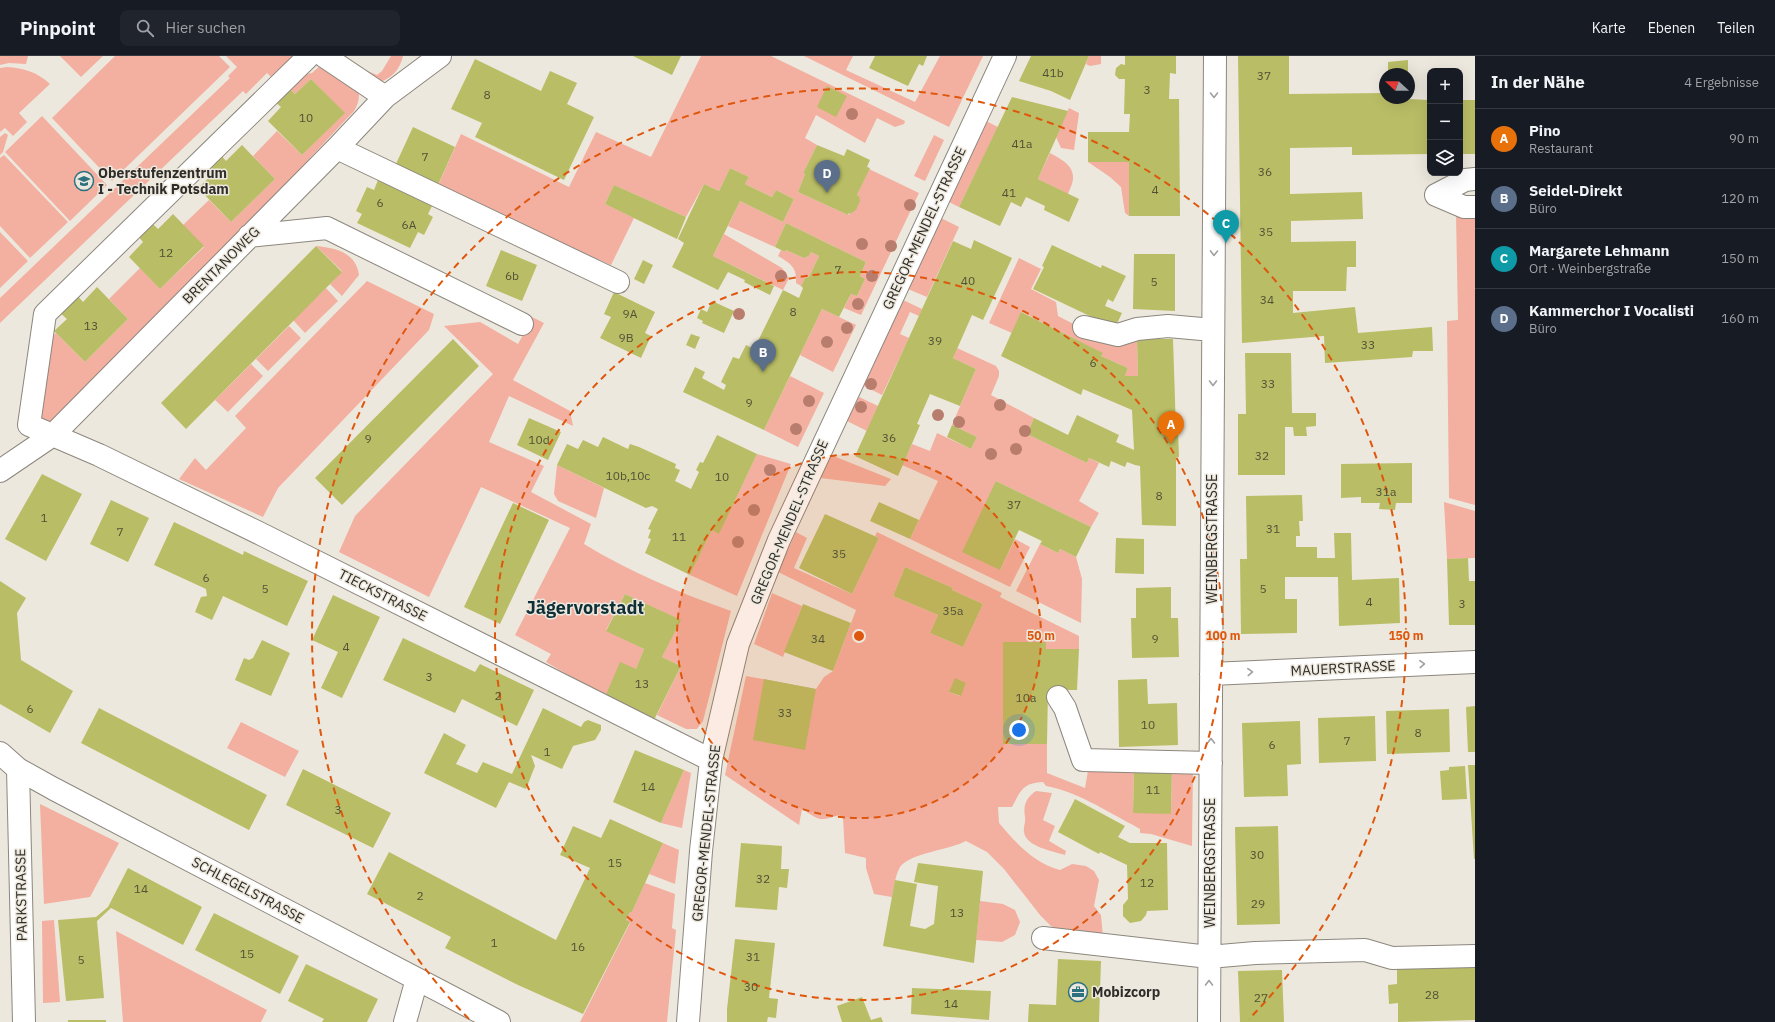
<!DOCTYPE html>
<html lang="de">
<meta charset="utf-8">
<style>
body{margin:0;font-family:"IBM Plex Sans",sans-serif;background:#20242c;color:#f1f3f6}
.controls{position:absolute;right:12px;top:12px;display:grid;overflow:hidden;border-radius:8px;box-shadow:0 4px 16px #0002}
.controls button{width:36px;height:36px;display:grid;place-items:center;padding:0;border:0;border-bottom:1px solid #363941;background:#171b24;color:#f1f3f6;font:20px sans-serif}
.compass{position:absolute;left:1379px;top:12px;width:36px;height:36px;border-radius:50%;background:#171b24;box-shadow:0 4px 16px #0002;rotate:291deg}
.you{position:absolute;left:1019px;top:674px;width:14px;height:14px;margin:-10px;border:3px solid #fff;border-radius:50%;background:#1a73e8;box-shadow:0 0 0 6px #1a73e833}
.badge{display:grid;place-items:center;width:26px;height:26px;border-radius:50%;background:#ea580c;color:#fff;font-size:13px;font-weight:700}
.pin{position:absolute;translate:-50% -33px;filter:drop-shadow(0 1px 2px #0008)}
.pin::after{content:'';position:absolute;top:21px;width:14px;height:12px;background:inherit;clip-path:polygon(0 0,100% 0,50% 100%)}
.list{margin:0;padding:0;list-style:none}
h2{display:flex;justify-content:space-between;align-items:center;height:52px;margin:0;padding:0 16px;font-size:17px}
h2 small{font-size:13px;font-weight:400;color:#9ea1a6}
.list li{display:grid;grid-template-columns:26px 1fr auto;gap:12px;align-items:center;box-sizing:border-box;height:60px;padding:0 16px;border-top:1px solid #363941}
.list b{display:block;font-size:15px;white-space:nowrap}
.list p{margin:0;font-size:13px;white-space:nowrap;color:#9ea1a6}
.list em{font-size:13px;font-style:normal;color:#9ea1a6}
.icon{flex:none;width:22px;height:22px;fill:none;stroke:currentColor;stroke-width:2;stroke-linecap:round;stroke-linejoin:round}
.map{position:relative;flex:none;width:1475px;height:966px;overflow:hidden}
header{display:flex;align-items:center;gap:24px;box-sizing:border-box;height:56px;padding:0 20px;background:#171b24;border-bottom:1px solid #363941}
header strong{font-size:19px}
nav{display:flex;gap:22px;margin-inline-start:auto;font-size:14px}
.search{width:280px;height:36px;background:#20242c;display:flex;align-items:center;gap:10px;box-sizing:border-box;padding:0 14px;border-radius:8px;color:#9ea1a6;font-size:15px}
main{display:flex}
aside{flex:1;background:#171b24}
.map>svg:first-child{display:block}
</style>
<header>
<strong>Pinpoint</strong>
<div class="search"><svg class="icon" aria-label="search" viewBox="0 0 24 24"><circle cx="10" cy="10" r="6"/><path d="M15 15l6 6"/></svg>Hier suchen</div>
<nav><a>Karte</a><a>Ebenen</a><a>Teilen</a></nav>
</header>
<main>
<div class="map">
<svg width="1475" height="966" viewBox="0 0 1475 966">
<rect width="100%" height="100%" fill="#ede8dd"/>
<path fill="#f3afa0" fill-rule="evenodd" d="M0,0H28L26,8L9,7L0,9Z
M60,0H103L81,21Z
M115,0H219L230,11L112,125L52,62Z
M226,0H315L299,8L282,10L271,21L267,17L246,38L243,35L0,267V242L230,22L228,20L237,11Z
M391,0H403C400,13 392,22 380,26L360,12L377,19L382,15Z
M701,0H771L905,65L904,68L895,71L877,62L865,87L816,59L805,82L817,89L803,117L805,118L798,136L848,159C855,156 860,149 859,140L857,139L869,113L919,137L861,259L844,252L851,238L857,240L865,223L860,220L866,206L786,167L775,191L728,170L740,145L783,166L794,143L776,134L772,141L745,128L749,121L730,112L719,135L704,128L686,161L614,129L605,148L634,162L611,209L437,132L461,78L569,131L596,76L651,101Z
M804,0H853L846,14L915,46L940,0H983L949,71Z
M1089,0H1101V8L1090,10L1086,8Z
M322,8C331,15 358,29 359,39C359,45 357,50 354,55L226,192L57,363L43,370L34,345L44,289L56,277L85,306L128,263L109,243L140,212L160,233L204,191L183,169L209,144L231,166L275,123L253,100L277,75L302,99L344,57L311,23L295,38L289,32L300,19L312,17Z
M7,11C24,12 37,16 50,28L19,57L27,66L13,80L5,72L0,76V12Z
M1069,52L1079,57L1074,94L1061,92L1056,81Z
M42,60L107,129L70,165L5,96Z
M986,65L998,71L959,151L949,146Z
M5,77L8,79L3,96L0,99V81Z
M934,79L944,84L925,125L914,120Z
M1050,97C1059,102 1074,109 1073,122C1073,127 1070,133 1068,138L1038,123Z
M4,99L68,166L30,202L0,170V102Z
M1088,106H1129V160L1125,157L1121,131L1110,121Z
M1456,158H1475V449L1449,442L1447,265L1458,264Z
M941,162L959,171L927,241L908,233Z
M0,176L28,205L0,232Z
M724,178L782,212L789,222L783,234L713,200Z
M316,190C337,192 356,197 359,219L342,240L330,228L342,215Z
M781,194L785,196L786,194L804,202L809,200L811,196L819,200L809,221L805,222L801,230L796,227C797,211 791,208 778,200Z
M1019,202L1041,213L1031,233L1056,246L1058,260L1087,275L1137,283L1138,320H1125L1128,312L1101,300L1102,297L1022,256L1012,277L989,267Z
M367,225L434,258L429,274L278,432L263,461L179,423L195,402L206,414L246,372L235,360Z
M326,232L338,245L305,277L293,264Z
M903,244L922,253L919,260L910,256L900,278L909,282L882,339L864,330Z
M510,250L544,267L513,324L570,355L573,370L509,340L489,386L544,410L531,436L591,468L584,488C630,516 680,537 731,555L703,665L697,673H686L657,659L681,610L662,601L680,564L625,538L606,574L644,593L636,613L605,641L546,606L551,598L515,579L570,472L481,431L429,541L339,496L355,460L493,318L444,270L480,266L518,288L529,268Z
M822,253L856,269L833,316L800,299Z
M289,270L301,282L268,315L256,303Z
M957,292L996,310L999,315V320L991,339L1034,362L1027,378L1087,407L1089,402L1099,407L1079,445L1099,457L1091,471L996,425L1000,514L1015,483L1030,491L1010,531L910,483L938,425L902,409L912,388L930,395L937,377L971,393L977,381L952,369L976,313L953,302Z
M251,308L263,320L228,356L215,344Z
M790,320L824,337L798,391L764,374Z
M859,341L878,350L867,375L847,365Z
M757,398L791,408L737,540L690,519L712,474L719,477Z
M831,399L891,423L885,430L820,422Z
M557,409L604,432L596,462L558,445L554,438Z
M1444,446L1475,455V502L1447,503Z
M796,476L807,482L794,512L852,538L879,482L875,480L877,476L1002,537L1000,541L1079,580V593H1046V586H1004L1003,688H1047V717L1085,732L1089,709L1134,710L1133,755L1171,758L1172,711L1193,710L1192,790L1151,778L1140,777V773L1133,769C1104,754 1078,736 1046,730L1043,726C1023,727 1021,734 1012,751H998L999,767C1016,787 1034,807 1060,814L1072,808L1086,810L1094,815L1099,824L1094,850L1101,859L1103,882L1073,880L1051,870L1040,859L1004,813L987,796L966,785C949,794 910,797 900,811C895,820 894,831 892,841L874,838L866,812V802L845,797L843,762L839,759C818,766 820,764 802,753L799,769L725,719L746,620L816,633L824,621L833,615L856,554L778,516ZM905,511L953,532L952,534L983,548L963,591L930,577L938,559L893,540ZM966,627L960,640L949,636Z
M1040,488L1058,497L1060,493L1076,501L1082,523L1081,567L1016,535Z
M772,537L802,550L783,601L754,588Z
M241,666L299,695L285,721L227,692Z
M684,714L691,717L682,772L661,767Z
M1036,735L1052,737L1043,764L1055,770L1049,785L1066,795L1065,799C1053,795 1026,791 1024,776C1023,771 1026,766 1025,761C1023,749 1026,742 1036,735Z
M40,748L119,787L90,841L44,848Z
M663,787L679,794L675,828L649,818Z
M645,827L675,838L672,872L676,874L667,966H580L630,867L626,864L630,856H632Z
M980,845L1003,848L1015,854L1020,866L1015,879L1002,886L976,884Z
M54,864L60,946L43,947L42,865Z
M116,875L267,954L261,966H123Z"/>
<path fill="#b9bd65" d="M633,0H681L672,19Z
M875,0H927L923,10L919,8L908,30L869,12Z
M1031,0H1089L1070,44L1051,35L1019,25Z
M1125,0H1176V18L1170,17L1169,43H1179L1180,160H1129V106H1088V76H1129L1130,58H1124L1125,23H1119L1115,19L1116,12L1121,8L1125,9Z
M1238,0H1289V38L1385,37V42L1430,44V98L1352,99V91L1290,92V138L1362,136L1363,163L1291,165V186L1356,185V211H1347L1346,235H1293V257L1355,251L1358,277L1432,271L1433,295H1413L1412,301L1325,307L1324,280L1242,287Z
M475,3L541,35L550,15L577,27L567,48L594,61L564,124L475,81L482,67L451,53Z
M1408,4V18H1388V6Z
M311,23L345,57L302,99L268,65L281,51L275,46L289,32L295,38Z
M827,30L847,40L836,61L817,51Z
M1012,41L1068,55L1038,123L1079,143L1069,166L1044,154L1045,150L1026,141L1021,151L1011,146L1000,170L959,151Z
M1460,44H1475V98H1460Z
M413,71L455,91L438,129L395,110Z
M242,89L275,123L231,166L198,132L212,119L206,112L220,98L226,105Z
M817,89L844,100L847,93L870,104L867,111L870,112L857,139L859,140L860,145L856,154L850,158L849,157L848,159L798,136L805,118L803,117Z
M730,112L749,121L745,128L772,141L776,134L794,143L783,166L740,145L713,200L774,230L770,239L744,226L745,224L728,216L718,234L672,211L684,187L678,183L704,128L719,135Z
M378,124L432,150L428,158L433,161L424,179L418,176L410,192L357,167L362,158L356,155L367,131L374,134Z
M614,129L686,161L677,183L605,148Z
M173,158L204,190L160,233L129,201L143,186L137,179L151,166L158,173Z
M786,167L866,206L860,220L865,223L857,240L851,238L839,261L822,253L764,374L683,336L695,311L705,316L702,322L724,334L726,329L721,326L733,301L739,303L746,289L754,293L783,234L799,242L803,232L801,230L805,222L809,221L819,200L811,196L809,200L804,202L786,194L785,196L775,191Z
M974,184L1012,202L983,264L972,259L953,302L976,313L960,350L930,338L917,368L920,369L898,420L855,400L953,185L971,193Z
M1052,189L1101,212L1102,209L1126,220L1113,246L1108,243L1105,250L1122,257L1115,272L1033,233L1044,211L1042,210Z
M316,190L342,216L186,373L161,347Z
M501,194L537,209L522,245L486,230Z
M1134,198H1175V255L1133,253Z
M643,204L653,209L644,228L634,223Z
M97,231L128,263L85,306L54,275L67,263L59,256L77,239L83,246Z
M614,236L655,256L645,277L651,280L641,302L600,282L611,261L604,258Z
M712,245L734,255L724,277L702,267L703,265L697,262L701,253L707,256Z
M1021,256L1103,297L1101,300L1128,312L1125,320H1138L1137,283H1173L1176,375H1178L1179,401H1176V470L1142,469L1140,410L1135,409L1127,406L1125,411L1111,405L1109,411L1089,402L1087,407L1027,378L1034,362L1068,379L1077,359L1119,379L1116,386L1134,394L1132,354L1083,333L1081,339L1001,300Z
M691,278L700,281L695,293L686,289Z
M453,283L479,310L342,449L315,422Z
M1245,297H1291L1292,357H1316V370L1306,371L1307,380H1294L1293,371H1285V419H1238V358H1246Z
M529,362L561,376L548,404L517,389Z
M952,369L977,381L971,393L947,381Z
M717,379L757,398L719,478L712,474L690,519L645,497L651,483L648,482L651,474L648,473L658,453L652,450L646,452L557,409L567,388L578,393L583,384L598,391L603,381L628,393L630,388L639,391L676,408L675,412L680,414L675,425L691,433L699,416L696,414L700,406L703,407Z
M1412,407V447H1396L1395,454L1379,453L1380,447H1361V441L1341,442V408Z
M42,418L82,438L46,505L5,483Z
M996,425L1091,471L1076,501L1060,493L1058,497L1040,488L1042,485L1019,474L1000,514L962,496Z
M1302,439L1303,465H1299L1300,480H1296V491H1317V502H1335L1334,477H1351L1352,524L1399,522L1400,567L1339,570L1338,521H1285V543H1297V577L1241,578L1240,503H1247L1246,440Z
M111,444L149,462L128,506L90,488Z
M879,446L919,464L910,483L870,465Z
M513,447L549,464L500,568L464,551Z
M825,458L879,482L852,538L799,512Z
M174,466L243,499L244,495L308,525L287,570L223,540L212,564L195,556L201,541L207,540L206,533L154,509Z
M1116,482L1144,483V518L1115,517Z
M1468,502L1469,525H1475V569H1449L1447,503Z
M905,511L953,532L952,534L983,548L963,591L930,577L938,559L893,540Z
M0,525L26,542L17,557L21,604L73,635L50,677L0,648Z
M1171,531V562H1178L1179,601L1132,602L1131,562H1136V532Z
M625,538L681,564L662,601L681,610L654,664L605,641L620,606L636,613L644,593L606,575Z
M333,539L380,561L342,642L321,632L338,596L312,584Z
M803,548L851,567L833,615L784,596Z
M403,582L475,616L480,608L534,634L517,670L462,643L455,657L383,624Z
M262,584L290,597L271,640L235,624L244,602L249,604L253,602Z
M1003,586H1046V593H1079L1077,634H1048L1047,688H1003Z
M955,622L966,627L961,640L949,636Z
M764,623L816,633L805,694L753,684Z
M1147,623L1148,648L1177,647L1178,689L1119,691L1118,624Z
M1475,650V696H1468L1466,651Z
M99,652L267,739L249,774L81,687Z
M543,652L581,671L584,666L588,664L601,669V674L595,684L573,690L562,713L531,699L535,710L526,733L509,726L496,752L424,717L444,677L466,689L456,708L477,717L483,706L512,718Z
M1449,653L1450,696L1387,698L1386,655Z
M1375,660L1376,705L1319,707L1318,662Z
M1300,665L1301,708L1287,709L1288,740L1244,741L1242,667Z
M635,694L684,714L661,767L613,746Z
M1468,709H1475V803H1474Z
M1134,710L1172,711L1171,758L1133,757Z
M1465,710L1467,743L1442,744L1440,715L1449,714V711Z
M303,713L391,757L373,792L286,749Z
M1075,743L1125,770L1118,781L1130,787H1167L1168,854L1147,855L1146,859L1141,865L1130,867L1123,860V849L1128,843L1127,809L1100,796L1099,798L1058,776Z
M610,763L663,787L632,856H630L626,864L630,866L583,958L518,929L445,892L451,881L367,838L389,796L556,884L590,812L560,799L573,770L601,782Z
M1278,770L1280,868L1237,869L1235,771Z
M741,787L782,790L781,813H789L787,832L779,831L777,854L735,851Z
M918,807L983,815L974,907L883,890L895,824L917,828L910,870L925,873L934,868L938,830L914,826Z
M128,812L202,851L183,889L111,852L97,865L104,942L66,945L58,864L96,861L108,851Z
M214,857L299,900L280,938L195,894Z
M735,883L775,887L769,942L778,943L776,962L768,961L767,966H727V953Z
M1058,903L1101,905L1099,966H1028L1029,948L1056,949Z
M306,908L378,943L367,966H322L324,963L288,945Z
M1475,908V964L1398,966V947L1389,948L1388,929L1397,928V910Z
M1282,914L1284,966H1240L1238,915Z
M912,932L991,935L989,964L911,958Z
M862,941L871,964L881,961L883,966H842L837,950Z
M68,964H106V966H68Z"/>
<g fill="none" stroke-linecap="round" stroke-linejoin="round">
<defs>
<path id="minor" d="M309,0L45,258L29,369L99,399L263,479L711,704
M324,0L385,41
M337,92L618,226
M1436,139L1465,124L1475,123
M1436,139L1464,151H1475
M249,180L327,172L522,268
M1084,271L1118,279L1137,273L1168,270L1213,274
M0,415L53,379L337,92L385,41L440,0
M1211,618L1475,606
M1058,641L1065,652L1083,704L1211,707
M0,697L18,713L54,733L499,966
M18,713L24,966
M1043,882L1209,901L1255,897L1365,894L1392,902L1475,900
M405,966L417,923
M688,966L701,795L711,704L738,588L779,484L1005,0
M1209,966L1215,0"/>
</defs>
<use href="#minor" stroke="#8c877e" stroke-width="24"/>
<use href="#minor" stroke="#fff" stroke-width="22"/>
</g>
<g fill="#b87d6d">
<circle cx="852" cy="58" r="6"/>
<circle cx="910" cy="149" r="6"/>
<circle cx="862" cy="188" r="6"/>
<circle cx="891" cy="190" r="6"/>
<circle cx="781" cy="220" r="6"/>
<circle cx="872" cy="220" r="6"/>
<circle cx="858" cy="248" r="6"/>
<circle cx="739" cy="258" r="6"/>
<circle cx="847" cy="272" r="6"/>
<circle cx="827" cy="286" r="6"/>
<circle cx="871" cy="328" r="6"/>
<circle cx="809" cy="345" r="6"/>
<circle cx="1000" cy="349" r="6"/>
<circle cx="861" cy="351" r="6"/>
<circle cx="938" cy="359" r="6"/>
<circle cx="959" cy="366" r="6"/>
<circle cx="796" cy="373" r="6"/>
<circle cx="1025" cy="375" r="6"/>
<circle cx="1016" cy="393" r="6"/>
<circle cx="991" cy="398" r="6"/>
<circle cx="770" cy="414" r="6"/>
<circle cx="754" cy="454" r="6"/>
<circle cx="738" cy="486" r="6"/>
</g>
<defs><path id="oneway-chevron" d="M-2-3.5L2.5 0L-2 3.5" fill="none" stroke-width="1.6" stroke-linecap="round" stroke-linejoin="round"/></defs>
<g stroke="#a1a09f">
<use href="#oneway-chevron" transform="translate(1214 39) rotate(90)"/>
<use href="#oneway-chevron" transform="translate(1214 197) rotate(91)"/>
<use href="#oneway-chevron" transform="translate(1213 327) rotate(90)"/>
<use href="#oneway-chevron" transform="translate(1422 608) rotate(-3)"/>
<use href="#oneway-chevron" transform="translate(1250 616) rotate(-3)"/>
<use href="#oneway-chevron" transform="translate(1211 685) rotate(-90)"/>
<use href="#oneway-chevron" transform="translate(1209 927) rotate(-90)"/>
</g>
<circle cx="859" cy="580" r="182" fill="#df570d" fill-opacity=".12"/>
<g fill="none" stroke="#df570d" stroke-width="2" stroke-dasharray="7 5">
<circle cx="859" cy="580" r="182"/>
<circle cx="859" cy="580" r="364"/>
<path d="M469 963A547 547 0 1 1 1249 963"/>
</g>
<defs>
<symbol id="school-ring" viewBox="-11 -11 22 22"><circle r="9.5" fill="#ede8dd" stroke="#2d7181" stroke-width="1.5"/><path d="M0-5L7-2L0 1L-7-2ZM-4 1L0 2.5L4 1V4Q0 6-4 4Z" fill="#2d7181"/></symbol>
<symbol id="office-ring" viewBox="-11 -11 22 22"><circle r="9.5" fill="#ede8dd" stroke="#2d7181" stroke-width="1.5"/><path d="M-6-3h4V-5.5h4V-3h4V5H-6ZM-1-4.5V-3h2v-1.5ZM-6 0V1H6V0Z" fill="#2d7181"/></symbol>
</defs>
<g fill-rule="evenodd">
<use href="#school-ring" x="73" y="114" width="22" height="22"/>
<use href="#office-ring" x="1067" y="925" width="22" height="22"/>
</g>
<g text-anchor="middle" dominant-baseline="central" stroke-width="3" stroke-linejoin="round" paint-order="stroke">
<g font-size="12" fill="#525138">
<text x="1053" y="16">41b</text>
<text x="1264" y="19">37</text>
<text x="1147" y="33">3</text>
<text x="487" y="38">8</text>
<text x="306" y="61">10</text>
<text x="1022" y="87">41a</text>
<text x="425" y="100">7</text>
<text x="1265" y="115">36</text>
<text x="1155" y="133">4</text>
<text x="1009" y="136">41</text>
<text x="380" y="146">6</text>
<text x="409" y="168">6A</text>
<text x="1266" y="175">35</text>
<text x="166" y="196">12</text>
<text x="838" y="213">7</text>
<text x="512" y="219">6b</text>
<text x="968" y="224">40</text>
<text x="1154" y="225">5</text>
<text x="1267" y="243">34</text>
<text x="793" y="255">8</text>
<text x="630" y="257">9A</text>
<text x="91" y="269">13</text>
<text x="626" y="281">9B</text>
<text x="935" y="284">39</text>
<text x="1368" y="288">33</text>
<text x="1093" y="306">6</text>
<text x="1268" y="327">33</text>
<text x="749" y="346">9</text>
<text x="889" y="381">36</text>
<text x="368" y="382">9</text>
<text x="539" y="383">10d</text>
<text x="1262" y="399">32</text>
<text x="628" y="419">10b,10c</text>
<text x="722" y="420">10</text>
<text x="1386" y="435">31a</text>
<text x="1159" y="439">8</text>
<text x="1014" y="448">37</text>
<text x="44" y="461">1</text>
<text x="1273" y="472">31</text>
<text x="120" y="475">7</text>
<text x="679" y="480">11</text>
<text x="839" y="497">35</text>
<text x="206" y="521">6</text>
<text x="265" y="532">5</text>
<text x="1263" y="532">5</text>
<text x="1369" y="545">4</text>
<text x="1462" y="547">3</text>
<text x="953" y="554">35a</text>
<text x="818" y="582">34</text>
<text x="1155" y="582">9</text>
<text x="346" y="590">4</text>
<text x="429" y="620">3</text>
<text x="642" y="627">13</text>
<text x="498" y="639">2</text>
<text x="1026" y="641">10a</text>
<text x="30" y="652">6</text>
<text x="785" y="656">33</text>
<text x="1148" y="668">10</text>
<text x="1418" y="676">8</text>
<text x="1347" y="684">7</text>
<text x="1272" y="688">6</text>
<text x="547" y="695">1</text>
<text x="648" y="730">14</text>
<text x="1153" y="733">11</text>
<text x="338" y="753">3</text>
<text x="1257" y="798">30</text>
<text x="615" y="806">15</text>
<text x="763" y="822">32</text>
<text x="1147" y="826">12</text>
<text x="141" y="832">14</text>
<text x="420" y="839">2</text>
<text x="1258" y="847">29</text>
<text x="957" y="856">13</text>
<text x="494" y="886">1</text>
<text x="578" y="890">16</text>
<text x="247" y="897">15</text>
<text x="753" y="900">31</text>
<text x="81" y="903">5</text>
<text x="751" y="930">30</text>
<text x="1432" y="938">28</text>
<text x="1261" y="941">27</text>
<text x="951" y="947">14</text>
</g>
<g font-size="14" font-weight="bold" fill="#2f2d29" stroke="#ede8dd" text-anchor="start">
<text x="98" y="117">Oberstufenzentrum<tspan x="98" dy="16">I - Technik Potsdam</tspan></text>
<text x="1092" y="936">Mobizcorp</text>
</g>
<g font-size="14" fill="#2f2d29" stroke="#ede8dd">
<text transform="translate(924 172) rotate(-65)">GREGOR-MENDEL-STRASSE</text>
<text transform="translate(221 209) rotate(-45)">BRENTANOWEG</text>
<text transform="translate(789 466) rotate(-67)">GREGOR-MENDEL-STRASSE</text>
<text transform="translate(1212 483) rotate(-90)">WEINBERGSTRASSE</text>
<text transform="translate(383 539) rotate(27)">TIECKSTRASSE</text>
<text transform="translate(1343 612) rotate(-3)">MAUERSTRASSE</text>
<text transform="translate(706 777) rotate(-84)">GREGOR-MENDEL-STRASSE</text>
<text transform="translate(1210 807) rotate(-90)">WEINBERGSTRASSE</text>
<text transform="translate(248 834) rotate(28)">SCHLEGELSTRASSE</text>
<text transform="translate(21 839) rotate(-91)">PARKSTRASSE</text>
</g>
<g font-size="18" font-weight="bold" fill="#0f2f37" stroke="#ede8dd">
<text x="585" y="551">Jägervorstadt</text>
</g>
</g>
<circle cx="859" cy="580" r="6" fill="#df570d" stroke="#ede8dd" stroke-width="2"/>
<g font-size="12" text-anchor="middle" font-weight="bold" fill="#df570d" stroke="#ede8dd" stroke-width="3" stroke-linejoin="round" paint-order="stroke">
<text x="1041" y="584">50 m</text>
<text x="1223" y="584">100 m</text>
<text x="1406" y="584">150 m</text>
</g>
</svg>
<div class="controls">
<button>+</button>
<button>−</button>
<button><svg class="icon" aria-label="layers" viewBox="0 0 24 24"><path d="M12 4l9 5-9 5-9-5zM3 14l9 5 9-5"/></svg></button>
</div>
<svg class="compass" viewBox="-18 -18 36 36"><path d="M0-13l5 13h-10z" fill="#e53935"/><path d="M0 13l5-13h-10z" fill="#9ea1a6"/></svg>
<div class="you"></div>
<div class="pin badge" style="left:1171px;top:388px;background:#e8710a">A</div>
<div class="pin badge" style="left:763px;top:316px;background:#5c6f8a">B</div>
<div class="pin badge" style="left:1226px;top:187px;background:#0f9aa8">C</div>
<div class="pin badge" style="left:827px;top:137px;background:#5c6f8a">D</div>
</div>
<aside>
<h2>In der Nähe<small>4 Ergebnisse</small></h2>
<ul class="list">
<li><span class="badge" style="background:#e8710a">A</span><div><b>Pino</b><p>Restaurant</p></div><em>90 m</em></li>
<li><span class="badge" style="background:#5c6f8a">B</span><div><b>Seidel-Direkt</b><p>Büro</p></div><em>120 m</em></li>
<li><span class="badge" style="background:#0f9aa8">C</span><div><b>Margarete Lehmann</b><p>Ort · Weinbergstraße</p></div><em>150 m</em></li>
<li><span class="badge" style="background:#5c6f8a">D</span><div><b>Kammerchor I Vocalisti</b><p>Büro</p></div><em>160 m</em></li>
</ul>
</aside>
</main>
